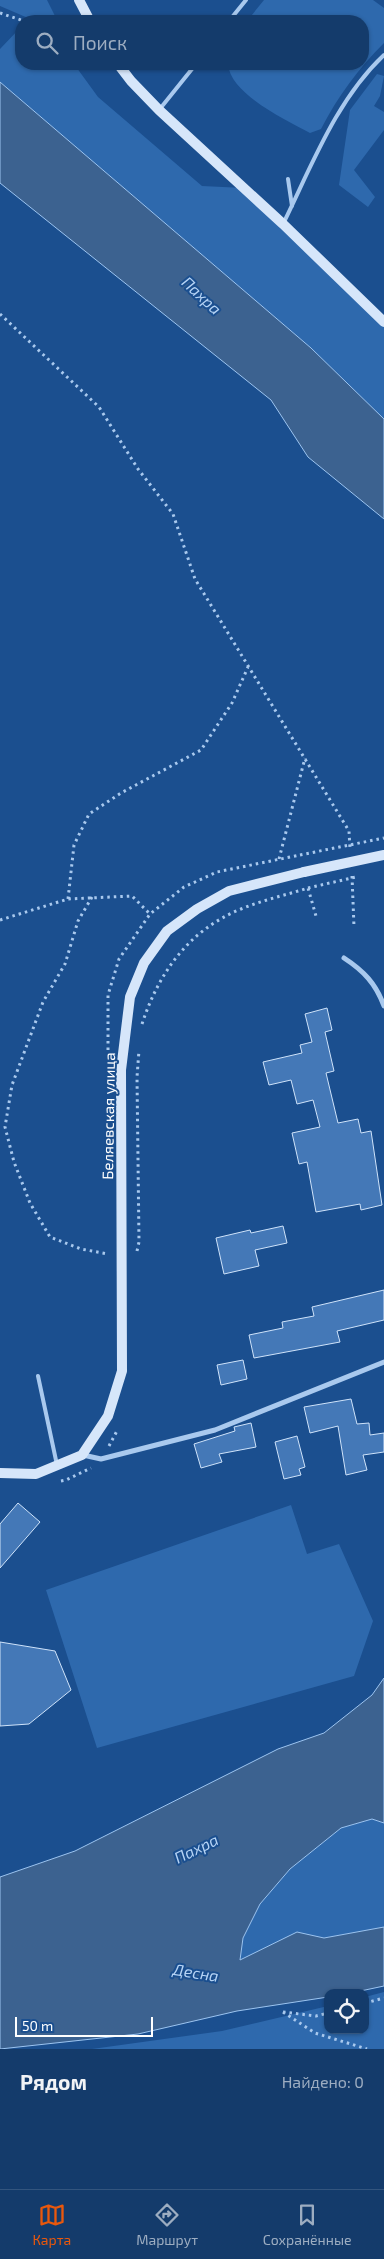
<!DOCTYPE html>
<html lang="ru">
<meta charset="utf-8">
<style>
body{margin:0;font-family:"Exo 2",sans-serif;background:#1d4271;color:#f1f3f6}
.controls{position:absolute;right:15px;bottom:15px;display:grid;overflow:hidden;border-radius:10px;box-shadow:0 1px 4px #0004}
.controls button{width:45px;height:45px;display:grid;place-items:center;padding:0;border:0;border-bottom:1px solid #33557e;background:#143b6b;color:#f1f3f6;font:25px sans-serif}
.scale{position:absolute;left:15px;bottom:12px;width:138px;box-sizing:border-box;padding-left:5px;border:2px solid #fff;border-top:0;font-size:14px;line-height:18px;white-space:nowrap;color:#fff;-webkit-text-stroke:4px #1b4f8f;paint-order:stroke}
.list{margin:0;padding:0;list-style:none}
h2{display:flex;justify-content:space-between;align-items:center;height:65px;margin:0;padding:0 20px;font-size:21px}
h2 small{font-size:16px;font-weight:400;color:#9dadc1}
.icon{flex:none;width:28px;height:28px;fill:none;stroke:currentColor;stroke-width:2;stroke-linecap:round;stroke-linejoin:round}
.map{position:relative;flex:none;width:384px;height:2049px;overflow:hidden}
.search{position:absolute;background:#143b6b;box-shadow:0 1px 4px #0004;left:15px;right:15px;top:15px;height:55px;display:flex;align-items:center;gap:12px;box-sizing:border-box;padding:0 18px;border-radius:20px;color:#9dadc1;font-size:19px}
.sheet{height:140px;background:#143b6b}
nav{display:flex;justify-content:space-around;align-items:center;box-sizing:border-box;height:70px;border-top:1px solid #33557e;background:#143b6b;font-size:14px;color:#9dadc1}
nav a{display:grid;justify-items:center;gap:2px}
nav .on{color:#ea580c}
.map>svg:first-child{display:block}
</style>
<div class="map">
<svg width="384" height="2049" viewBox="0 0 384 2049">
<rect width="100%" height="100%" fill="#1b4f8f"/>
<path fill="#2e69ad" d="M0,0H47L55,16L28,18L0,6Z
M264,0H373L384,8V43C358,69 338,96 321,129L310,133C286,120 230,94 228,64H363V21H247Z
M21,27V64H74L98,97L202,186L244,188L384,322V419L311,348L0,82V49Z
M377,74L384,76L380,96L374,106L384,112V130L354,170L375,197L368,207L339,185L350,110Z
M291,1505L307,1554L339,1544L373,1621L354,1676L97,1748L46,1590Z
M372,1819L384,1823V1927L324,1938L297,1933L240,1960L243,1938L260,1904L290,1869L341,1828Z
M384,1992V2049H92L222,2031L328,2006V2030H365V1997Z"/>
<path fill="#3c6290" stroke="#9cc4f0" d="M0,82L311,348L384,419V519L308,457L271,400L0,183Z
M384,1678V1823L372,1819L341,1828L290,1869L260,1904L243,1938L240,1960L297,1932L324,1938L384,1927V1986L351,1993H328V1997L237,2011L138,2034L0,2049V1877L75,1851L278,1749L324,1733L372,1695Z"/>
<path fill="#4478b7" stroke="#cfe3fa" d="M327,1008L332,1030L325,1032L334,1071L326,1073L338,1123L358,1119L361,1133L371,1131L382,1205L361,1210L360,1204L316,1212L307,1162L299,1164L292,1133L320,1127L313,1100L297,1104L291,1080L269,1085L263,1062L302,1053L300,1045L312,1042L305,1014Z
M283,1226L287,1243L255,1250L259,1266L224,1274L216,1238L250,1230L251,1233Z
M384,1290V1320L337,1331L340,1342L254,1358L249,1335L283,1328L282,1322L314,1316L312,1307Z
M243,1360L247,1379L221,1385L217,1365Z
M351,1399L357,1424L369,1423L370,1435L384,1433V1452L363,1455L367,1470L346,1475L338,1426L310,1433L304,1407Z
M251,1423L256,1447L219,1454L222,1462L201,1468L194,1444L235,1431L234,1427Z
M297,1436L305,1467L299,1469L301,1475L284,1479L275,1442Z
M18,1503L40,1522L0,1568V1524Z
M0,1642L55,1651L71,1690L29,1724L0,1726Z"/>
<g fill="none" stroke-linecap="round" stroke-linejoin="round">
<path stroke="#a9c9ee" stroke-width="3" stroke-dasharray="2.5 4" stroke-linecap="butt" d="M0,13L24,21
M0,314L99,407L138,469L173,514L195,579L349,831L350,849
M279,859L305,758
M352,876L354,927
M92,897L78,921L65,964L43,1002L12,1085L5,1127L14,1162L30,1203L50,1237L81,1249L108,1254
M68,899L74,845L89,814L121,793L201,750L232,703L248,667
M0,920L68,899L132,896L150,914
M142,1024C159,972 189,930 241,909C263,900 286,895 308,888L316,916
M108,1050V995L119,959L150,914L184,887L217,872L300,855
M137,1251L139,1242L137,1077L139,1050
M109,1446L118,1429
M61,1481L66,1480L91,1468
M365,2003L384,1998
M283,2012L315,2033L367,2049
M283,2012L316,2016L328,2013"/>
<path stroke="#a9c9ee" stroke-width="4" d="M229,21L246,0
M159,110L196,64
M288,179L292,206
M284,222C312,165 337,99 384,55
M38,1376L57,1465"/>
<path stroke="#a9c9ee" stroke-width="5" d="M344,958C364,971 376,984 384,1006
M83,1455L101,1459L215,1430L384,1362"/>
<path stroke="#d6e6fa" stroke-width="10" d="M79,0L90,21
M118,64L131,81L159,110L283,224L384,322
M0,1473L36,1474L82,1455L108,1416L122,1371L121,1070L130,997L144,963L167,931L197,909L229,891L304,872"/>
<path stroke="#a9c9ee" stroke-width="3" stroke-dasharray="2.5 4" stroke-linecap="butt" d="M300,855L384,838
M308,888L356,877"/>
<path stroke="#d6e6fa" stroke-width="10" d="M304,872L384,855"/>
</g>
<g text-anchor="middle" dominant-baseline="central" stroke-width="4" stroke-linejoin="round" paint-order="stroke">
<g font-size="15" fill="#fff" stroke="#1b4f8f">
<text transform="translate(108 1116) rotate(-89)">Беляевская улица</text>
</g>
<g font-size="16" font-style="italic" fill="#b5d3f5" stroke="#1b4f8f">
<text transform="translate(202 295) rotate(43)">Пахра</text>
<text transform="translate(196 1848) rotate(-26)">Пахра</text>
<text transform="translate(196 1972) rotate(9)">Десна</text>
</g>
</g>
</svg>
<div class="controls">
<button><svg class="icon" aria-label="locate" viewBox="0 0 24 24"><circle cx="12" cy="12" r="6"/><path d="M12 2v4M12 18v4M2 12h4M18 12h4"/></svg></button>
</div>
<div class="scale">50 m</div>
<div class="search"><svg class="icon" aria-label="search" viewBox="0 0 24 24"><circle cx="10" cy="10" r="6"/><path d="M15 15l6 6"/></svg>Поиск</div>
</div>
<section class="sheet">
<h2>Рядом<small>Найдено: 0</small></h2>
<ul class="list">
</ul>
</section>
<nav>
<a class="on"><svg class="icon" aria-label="map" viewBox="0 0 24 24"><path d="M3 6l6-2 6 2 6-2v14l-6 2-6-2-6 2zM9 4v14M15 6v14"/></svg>Карта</a>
<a><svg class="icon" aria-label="directions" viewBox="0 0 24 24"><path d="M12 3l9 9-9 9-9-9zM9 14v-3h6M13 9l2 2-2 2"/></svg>Маршрут</a>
<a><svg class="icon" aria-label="saved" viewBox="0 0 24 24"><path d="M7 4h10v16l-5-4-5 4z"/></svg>Сохранённые</a>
</nav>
